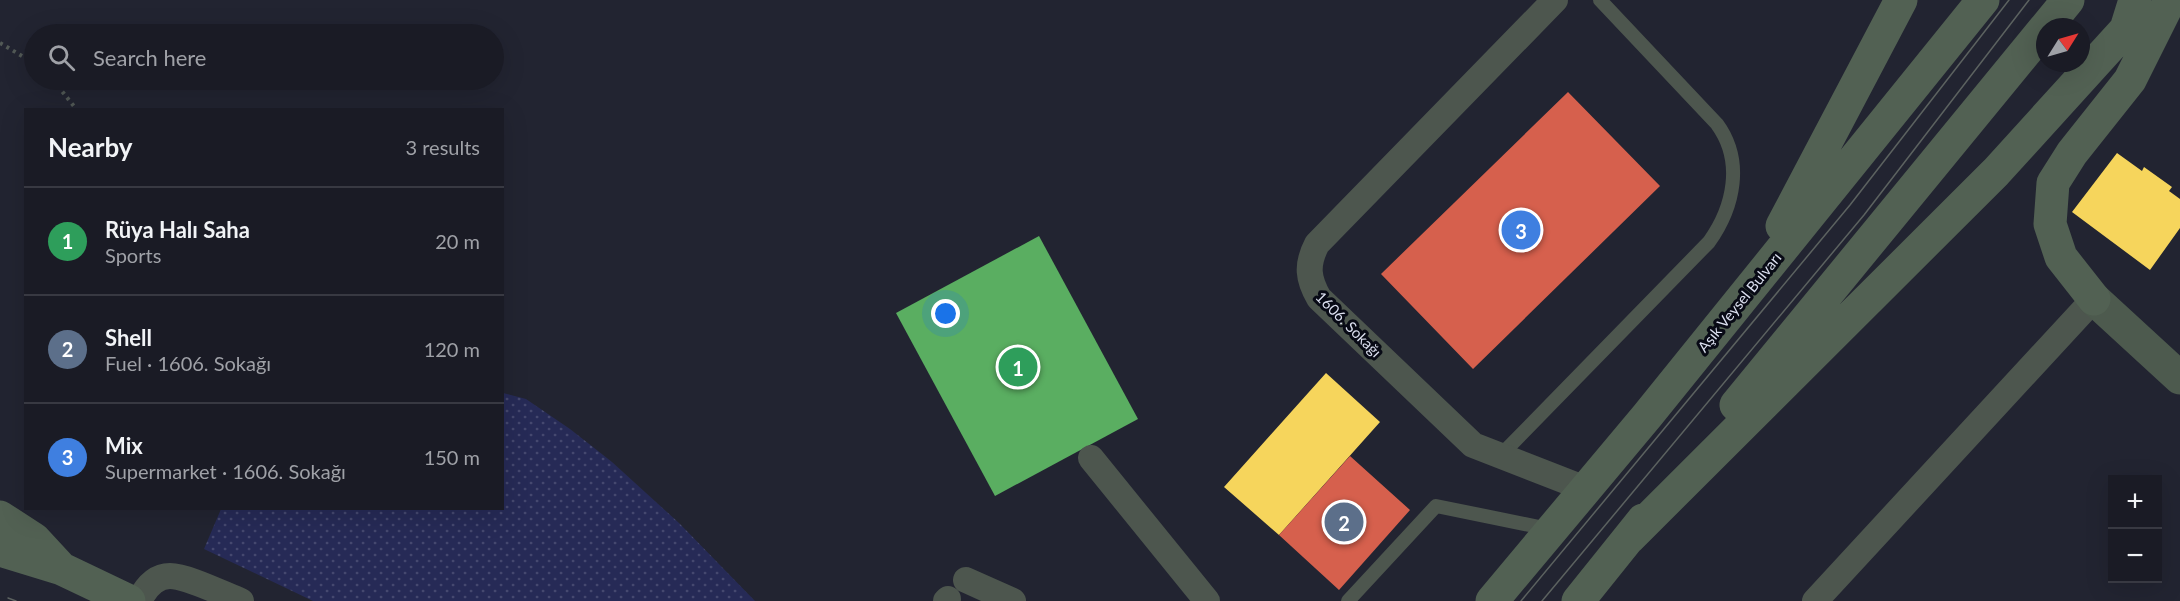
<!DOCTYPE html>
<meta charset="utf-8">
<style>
body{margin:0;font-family:Lato,sans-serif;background:#272832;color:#f1f3f6}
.controls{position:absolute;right:18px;bottom:18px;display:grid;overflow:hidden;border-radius:0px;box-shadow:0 6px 24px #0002}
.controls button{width:54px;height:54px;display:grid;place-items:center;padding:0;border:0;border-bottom:2px solid #383942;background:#1a1b25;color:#f1f3f6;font:30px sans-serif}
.compass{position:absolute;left:2036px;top:18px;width:54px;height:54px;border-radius:50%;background:#1a1b25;box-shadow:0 6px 24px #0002;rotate:53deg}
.you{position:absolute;left:946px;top:314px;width:21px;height:21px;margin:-15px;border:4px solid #fff;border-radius:50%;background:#1a73e8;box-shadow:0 0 0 9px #1a73e833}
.badge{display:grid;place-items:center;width:39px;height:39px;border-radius:50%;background:#9a9eac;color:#fff;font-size:20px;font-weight:700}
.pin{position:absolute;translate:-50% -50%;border:3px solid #fff;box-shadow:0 2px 6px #0006}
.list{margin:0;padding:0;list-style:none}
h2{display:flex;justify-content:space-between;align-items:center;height:78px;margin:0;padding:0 24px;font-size:26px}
h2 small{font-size:20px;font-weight:400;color:#9fa1a7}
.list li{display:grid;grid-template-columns:39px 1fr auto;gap:18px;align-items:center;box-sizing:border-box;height:108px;padding:0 24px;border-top:2px solid #383942}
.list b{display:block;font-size:22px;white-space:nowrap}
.list p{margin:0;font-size:20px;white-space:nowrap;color:#9fa1a7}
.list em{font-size:20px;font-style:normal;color:#9fa1a7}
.icon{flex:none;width:33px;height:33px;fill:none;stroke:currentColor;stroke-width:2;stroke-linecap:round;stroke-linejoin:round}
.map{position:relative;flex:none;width:2180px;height:601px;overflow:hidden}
.search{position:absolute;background:#1a1b25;box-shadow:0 6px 24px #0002;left:24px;top:24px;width:480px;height:66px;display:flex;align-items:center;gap:15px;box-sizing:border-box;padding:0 21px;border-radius:33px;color:#9fa1a7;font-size:22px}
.panel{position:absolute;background:#1a1b25;box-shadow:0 6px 24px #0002;left:24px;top:108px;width:480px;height:402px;border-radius:0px}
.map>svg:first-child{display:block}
</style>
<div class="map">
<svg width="2180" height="601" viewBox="0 0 2180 601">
<defs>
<pattern id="grass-dots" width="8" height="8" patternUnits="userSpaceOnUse" patternTransform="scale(1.5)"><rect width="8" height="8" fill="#262a56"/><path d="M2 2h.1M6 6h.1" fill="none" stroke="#45486f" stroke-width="1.8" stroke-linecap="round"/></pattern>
</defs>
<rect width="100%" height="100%" fill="#222431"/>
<path fill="url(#grass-dots)" d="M503,393L526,399L570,429L612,462L679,523L755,601H313L204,549L221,509L502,508Z"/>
<path fill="#f6d55c" d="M2117,153L2142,171L2144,167L2172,187L2169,191L2180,199V228L2150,270L2072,212Z
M1326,373L1380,422L1279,535L1224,487Z"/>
<path fill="#d6604d" d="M1568,92L1660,186L1473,369L1381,274Z
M1350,456L1410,510L1339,590L1279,535Z"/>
<path fill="#5aae61" d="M1039,236L1138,419L995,496L896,313Z"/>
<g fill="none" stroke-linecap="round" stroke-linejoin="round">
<path stroke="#525956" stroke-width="4" stroke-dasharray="3 4.5" stroke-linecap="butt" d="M0,43L34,63
M53,80L77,110"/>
<path stroke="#4d564e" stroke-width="14" d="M1501,455L1709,242C1734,207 1744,161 1717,124L1600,0
M1348,601L1436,506L1549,529"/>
<path stroke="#4d564e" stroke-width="26" d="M1555,0L1317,244C1306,265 1308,279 1319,298L1473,445L1586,489
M1091,458L1207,601
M966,580L1013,601
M139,601C145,589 154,576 170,576C187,576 223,594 241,601
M946,601L948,599
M1815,601L2094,299"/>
<path stroke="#4d5a4e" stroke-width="33" d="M2094,299L2180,378"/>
<path stroke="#526153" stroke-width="33" d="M2046,27L2068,0
M1782,226L1901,0
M2094,299L2061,257L2050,224L2053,183L2072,153L2130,80L2170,0
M1736,405L2045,28
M0,517L34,539L59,566
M1629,538L1996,172L2126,29L2135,0
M0,550L62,569L129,601
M1492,601L1647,416L1983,0
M1578,601L1643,520"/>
<path stroke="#5c6260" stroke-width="1.5" d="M8,598L16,601
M1521,601L1850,205L2009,0
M1542,601L1864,215L2029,0"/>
</g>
<g text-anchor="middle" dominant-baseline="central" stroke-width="6" stroke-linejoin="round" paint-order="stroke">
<g font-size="15" fill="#dbdfef" stroke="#080a15">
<text transform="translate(1739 302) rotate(-51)">Aşık Veysel Bulvarı</text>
<text transform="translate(1349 324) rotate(45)">1606. Sokağı</text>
</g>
</g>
</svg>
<div class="controls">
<button>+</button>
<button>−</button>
</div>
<svg class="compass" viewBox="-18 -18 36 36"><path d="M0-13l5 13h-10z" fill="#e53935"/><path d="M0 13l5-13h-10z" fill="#9fa1a7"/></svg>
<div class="you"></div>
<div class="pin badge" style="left:1018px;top:367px;background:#2e9e5b">1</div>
<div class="pin badge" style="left:1344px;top:522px;background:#5c6f8a">2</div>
<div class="pin badge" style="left:1521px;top:230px;background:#3f7fe0">3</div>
<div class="search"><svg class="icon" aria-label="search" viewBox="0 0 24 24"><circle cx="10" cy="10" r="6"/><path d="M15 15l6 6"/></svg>Search here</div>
<section class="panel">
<h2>Nearby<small>3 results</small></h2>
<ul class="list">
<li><span class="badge" style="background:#2e9e5b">1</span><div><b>Rüya Halı Saha</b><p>Sports</p></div><em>20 m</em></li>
<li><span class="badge" style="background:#5c6f8a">2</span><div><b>Shell</b><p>Fuel · 1606. Sokağı</p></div><em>120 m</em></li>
<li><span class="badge" style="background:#3f7fe0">3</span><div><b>Mix</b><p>Supermarket · 1606. Sokağı</p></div><em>150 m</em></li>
</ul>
</section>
</div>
